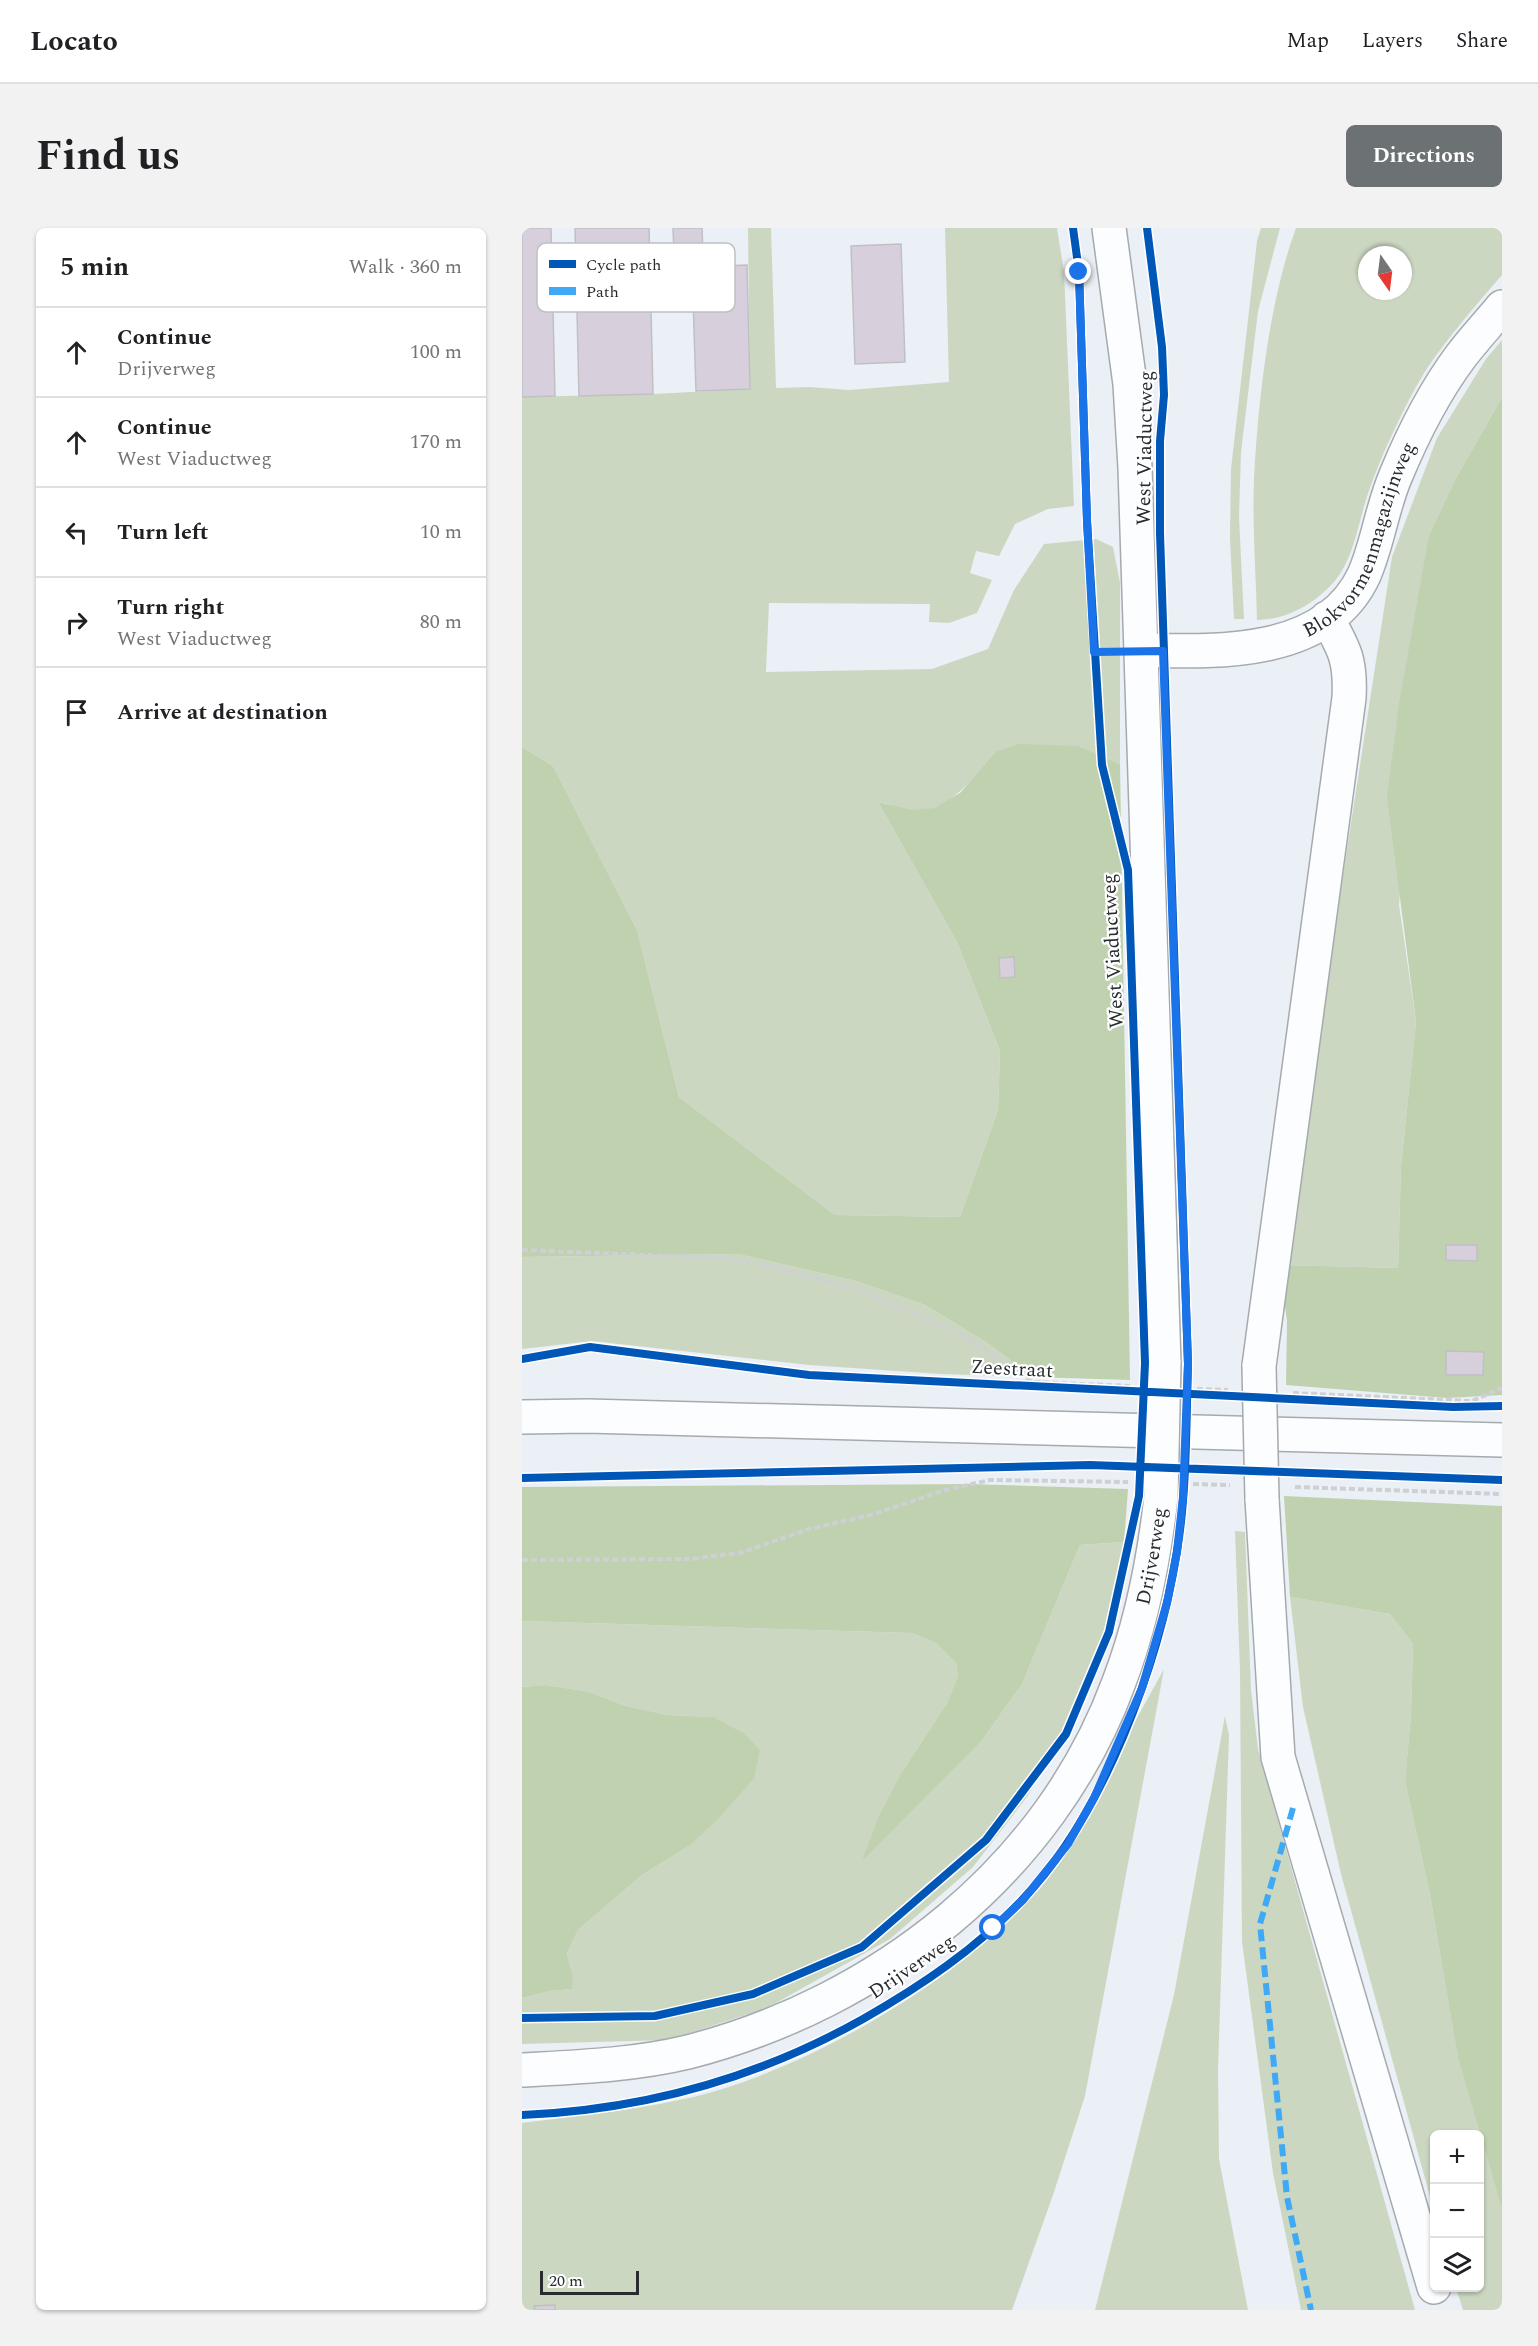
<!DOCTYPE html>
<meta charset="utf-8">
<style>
body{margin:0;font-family:Spectral,serif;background:#f2f2f2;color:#202124}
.controls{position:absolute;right:18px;bottom:18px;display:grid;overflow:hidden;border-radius:9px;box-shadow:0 2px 4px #0004}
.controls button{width:54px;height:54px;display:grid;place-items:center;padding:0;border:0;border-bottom:2px solid #e0e0e0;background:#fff;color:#202124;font:30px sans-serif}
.compass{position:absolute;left:836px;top:18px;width:54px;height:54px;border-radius:50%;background:#fff;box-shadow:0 2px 4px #0004;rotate:166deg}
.scale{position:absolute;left:18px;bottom:15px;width:99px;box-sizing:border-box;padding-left:6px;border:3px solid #282c2f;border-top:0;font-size:16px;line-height:21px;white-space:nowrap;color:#282c2f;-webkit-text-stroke:4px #fff;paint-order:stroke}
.stop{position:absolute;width:18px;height:18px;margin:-14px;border:4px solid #1a73e8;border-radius:50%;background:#fff}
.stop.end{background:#1a73e8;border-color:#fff;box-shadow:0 2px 6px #0008}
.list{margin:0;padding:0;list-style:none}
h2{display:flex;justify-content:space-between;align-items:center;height:78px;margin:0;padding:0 24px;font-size:26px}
h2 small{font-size:20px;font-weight:400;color:#757577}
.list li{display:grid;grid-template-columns:39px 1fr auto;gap:18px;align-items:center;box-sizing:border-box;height:90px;padding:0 24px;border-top:2px solid #e0e0e0}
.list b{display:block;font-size:22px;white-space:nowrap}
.list p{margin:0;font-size:20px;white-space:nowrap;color:#757577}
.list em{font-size:20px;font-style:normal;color:#757577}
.icon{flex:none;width:33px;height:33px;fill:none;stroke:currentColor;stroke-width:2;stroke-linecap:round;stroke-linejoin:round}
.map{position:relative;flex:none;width:980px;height:2082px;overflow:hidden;border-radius:9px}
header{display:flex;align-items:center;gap:36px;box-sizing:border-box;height:84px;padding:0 30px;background:#fff;border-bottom:2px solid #e0e0e0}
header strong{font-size:28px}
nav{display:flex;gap:33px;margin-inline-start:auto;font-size:21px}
.intro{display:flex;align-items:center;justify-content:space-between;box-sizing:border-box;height:144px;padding:0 36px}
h1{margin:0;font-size:42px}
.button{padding:15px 27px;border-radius:9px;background:#6c7174;color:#fff;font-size:21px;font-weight:700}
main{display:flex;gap:36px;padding:0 36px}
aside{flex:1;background:#fff;border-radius:9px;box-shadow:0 2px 4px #0004}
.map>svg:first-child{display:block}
</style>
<header>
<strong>Locato</strong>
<nav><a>Map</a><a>Layers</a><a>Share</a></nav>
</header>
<div class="intro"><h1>Find us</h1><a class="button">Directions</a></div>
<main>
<aside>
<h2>5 min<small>Walk · 360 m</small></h2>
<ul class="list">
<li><svg class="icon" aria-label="ahead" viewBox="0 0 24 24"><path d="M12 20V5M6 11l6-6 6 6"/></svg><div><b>Continue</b><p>Drijverweg</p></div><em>100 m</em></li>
<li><svg class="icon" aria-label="ahead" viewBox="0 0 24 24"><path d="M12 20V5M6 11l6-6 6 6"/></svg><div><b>Continue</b><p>West Viaductweg</p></div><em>170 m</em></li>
<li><svg class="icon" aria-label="left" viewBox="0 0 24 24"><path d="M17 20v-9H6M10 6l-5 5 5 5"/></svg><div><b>Turn left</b></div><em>10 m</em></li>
<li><svg class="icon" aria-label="right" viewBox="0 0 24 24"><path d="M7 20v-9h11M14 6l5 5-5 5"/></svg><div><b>Turn right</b><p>West Viaductweg</p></div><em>80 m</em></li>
<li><svg class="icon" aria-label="arrive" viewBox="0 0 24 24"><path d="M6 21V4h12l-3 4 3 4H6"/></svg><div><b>Arrive at destination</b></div></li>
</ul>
</aside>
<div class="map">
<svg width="980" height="2082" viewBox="0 0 980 2082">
<rect width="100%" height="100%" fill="#eaf0f5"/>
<path fill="#cbd7c1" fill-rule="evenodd" d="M226,0H249L254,160L287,159L327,162L427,154L423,0H535L542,44L552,278L526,281L493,296L477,328L454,323L448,345L470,352L455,385L427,395L407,394L408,376L247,375L244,444L410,441L466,421L492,362L522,316L574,311L591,319L598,355V536L557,518L473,524C451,549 427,587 388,582C377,580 367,576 356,574L435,714L478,823L476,882L438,989L313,987L157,869L115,702L31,538L0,519V169L131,166L228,161Z
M739,0H758L736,83L719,224L717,289L722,391H712L708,310L709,241L735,13Z
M774,0H980V47C954,77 928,107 906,139C889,165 875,196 862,224C855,241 848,258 843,275C835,302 830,334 811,355C792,376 764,392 735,392C734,345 730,298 732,251C736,173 747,73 774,0ZM845,27H881V63H845Z
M980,112V169L933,252L907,307L877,677L894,794L879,938L876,1040L761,1037L870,329L915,210L964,131Z
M216,1026L334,1053L403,1077L464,1114L511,1149L419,1146L287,1137L70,1113L0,1121V1029Z
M713,1303L723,1304L729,1462L736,1521L893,2082H779L751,1945L720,1714L718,1442Z
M602,1314L600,1339L585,1413L553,1489L505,1569L451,1639L368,1711L245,1780L146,1812L0,1816V1770L28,1763L49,1761L51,1748L45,1726L56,1702L120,1647L167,1618L191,1489L146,1487L104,1478L68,1464L24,1457L0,1459V1393L390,1405L414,1415L434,1435L436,1448L425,1475L380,1544L461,1511L500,1456L558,1317Z
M768,1369L868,1386L891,1416L889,1486L883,1553L908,1667L936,1829L980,1982V2082H941L934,2060H957V1906H912V1983L819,1646L781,1479Z
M642,1441L563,1868L531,1967L490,2082H0V1895C54,1888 108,1883 162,1871C268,1848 398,1774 478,1701C506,1676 530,1644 551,1613C566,1592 576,1564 588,1541C605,1507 624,1474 642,1441Z
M703,1488L707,1507L696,1841L697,1931L726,2082H573L652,1767Z"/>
<path fill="#c0d1b0" d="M980,169V1167L925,1170L764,1157L765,1093L759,1050L761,1037L876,1040L879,938L894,794L865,569L877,476L907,307L933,252Z
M497,516L557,518L598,536L608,1152L511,1149L464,1114L403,1077L334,1053L216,1026L0,1029V519L31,538L115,702L157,869L313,987L438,989L476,882L478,823L435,714L356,574L390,582L412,580L438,565L473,524Z
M446,1256L606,1261L602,1314L558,1317L500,1456L461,1511L340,1633L357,1588L380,1544L425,1475L436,1448L434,1435L414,1415L390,1405L0,1393V1259Z
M762,1268L980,1278V1982L936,1830L908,1667L883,1553L889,1486L891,1416L868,1386L768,1369Z
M24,1457L68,1464L104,1478L146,1487L191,1489L221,1505L238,1522L232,1550L198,1589L167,1618L120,1647L56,1702L45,1726L51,1748L50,1761L28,1763L0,1770V1459Z"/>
<path fill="#d7d0dc" stroke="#bfc0c4" stroke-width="1.5" d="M0,0H29L33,168L0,169Z
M53,0H127L131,166L57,168Z
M151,0H180L181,26L152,27Z
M379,16L383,134L333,136L329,18Z
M225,37L228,161L174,163L170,39Z
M492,729L493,749L478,750L477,730Z
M924,1017H955V1033L924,1032Z
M924,1123L962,1124L961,1147H924Z
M33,2077V2082H13L12,2078Z"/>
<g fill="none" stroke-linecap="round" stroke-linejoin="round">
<defs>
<g id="minor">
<path d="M587,0L608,156L613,240L642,1135"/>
<path id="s1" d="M619,422C694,424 804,429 842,347C856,315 860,279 874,247C891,206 912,164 939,128C952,111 966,96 980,79"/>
<path d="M737,1138L827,470C829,433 823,422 805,390"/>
<path d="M740,1271L756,1529L912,2059"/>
<path id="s2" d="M0,1842C55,1839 112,1837 166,1824C357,1775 528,1642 597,1454C620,1394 632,1332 639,1269"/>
</g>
<path id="major" d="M0,1189L65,1188L980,1212"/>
</defs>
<use href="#minor" stroke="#a6aaae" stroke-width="36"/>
<use href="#major" stroke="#a6aaae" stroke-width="36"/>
<path stroke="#ced0d3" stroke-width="4" stroke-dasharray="6 3" stroke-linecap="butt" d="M0,1022L199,1030L248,1038L339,1063L444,1109L510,1154L610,1158
M675,1161L706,1162
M771,1165L950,1173L980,1160
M671,1256L708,1257
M773,1259L980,1266
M0,1332L168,1331L218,1325L287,1301L349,1287L423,1262L468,1252L606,1254"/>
<use href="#minor" stroke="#fcfdfe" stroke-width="33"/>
<use href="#major" stroke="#fcfdfe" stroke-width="33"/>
<defs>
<path id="minor-bridge" d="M737,1138L740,1271
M639,1269L642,1135"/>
</defs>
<use href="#minor-bridge" stroke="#a6aaae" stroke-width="36" stroke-linecap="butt"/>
<use href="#minor-bridge" stroke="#fcfdfe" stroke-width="33"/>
<path stroke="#3fa9f5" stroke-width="6" stroke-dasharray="12 6" stroke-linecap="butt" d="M771,1580L738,1696L765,1969L789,2082"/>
<defs>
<path id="cycleway" d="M0,1131L68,1119L287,1147L931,1179L980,1178
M0,1250L568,1237L980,1252
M0,1790L133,1788L231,1766L340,1719L464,1612L544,1506L587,1404L617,1268L623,1135L606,642L580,537L565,293L557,44L551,0
M0,1887C120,1882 236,1850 341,1791C399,1758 454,1721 500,1672C581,1588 637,1437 655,1323C665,1262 664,1198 666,1136L638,305V213L642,167L640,119L625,0"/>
</defs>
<use href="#cycleway" stroke="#fff" stroke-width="11"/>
<use href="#cycleway" stroke="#0057b8" stroke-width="8"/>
</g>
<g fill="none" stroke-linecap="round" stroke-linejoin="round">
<path stroke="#1a73e8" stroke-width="8" d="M471,1700L501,1672L546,1616L572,1570L620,1460L645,1375L655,1324L661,1269L666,1136L641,423L572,424L565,292L557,44"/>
</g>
<g text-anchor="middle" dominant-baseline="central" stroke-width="4.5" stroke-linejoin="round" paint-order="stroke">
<g font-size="20" fill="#282c2f" stroke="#fff">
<text transform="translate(623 220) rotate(-89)">West Viaductweg</text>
<text stroke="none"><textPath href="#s1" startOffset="278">Blokvormenmagazijnweg</textPath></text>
<text transform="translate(591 723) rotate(-93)">West Viaductweg</text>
<text transform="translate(490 1141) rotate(3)">Zeestraat</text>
<text stroke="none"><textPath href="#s2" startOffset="888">Drijverweg</textPath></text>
<text transform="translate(390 1739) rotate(-34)">Drijverweg</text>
</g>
</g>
<rect x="15" y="15" width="198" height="69" rx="9" fill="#fff" stroke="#bec0c1" stroke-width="1.5"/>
<rect x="27" y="32" width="27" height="8" fill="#0057b8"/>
<rect x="27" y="59" width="27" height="8" fill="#3fa9f5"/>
<g font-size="16" fill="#282c2f">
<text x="64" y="42">Cycle path</text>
<text x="64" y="69">Path</text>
</g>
</svg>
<div class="controls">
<button>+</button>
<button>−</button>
<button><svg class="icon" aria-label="layers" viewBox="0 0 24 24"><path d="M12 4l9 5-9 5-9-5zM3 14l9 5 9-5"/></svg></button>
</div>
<svg class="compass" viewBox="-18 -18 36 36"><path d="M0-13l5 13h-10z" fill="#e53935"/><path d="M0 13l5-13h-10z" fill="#757577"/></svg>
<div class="scale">20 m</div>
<div class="stop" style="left:471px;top:1700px"></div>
<div class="stop end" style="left:557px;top:44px"></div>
</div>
</main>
